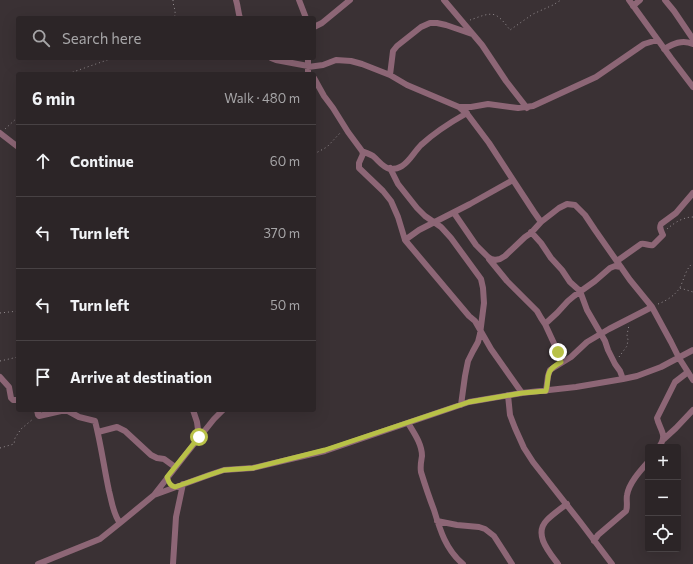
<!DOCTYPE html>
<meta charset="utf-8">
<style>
body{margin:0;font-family:Commissioner,sans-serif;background:#342d2f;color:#f1f3f6}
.controls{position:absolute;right:12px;bottom:12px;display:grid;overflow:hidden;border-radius:4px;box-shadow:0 4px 16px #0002}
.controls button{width:36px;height:36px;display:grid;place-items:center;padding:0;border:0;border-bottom:1px solid #484244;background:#2c2527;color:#f1f3f6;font:20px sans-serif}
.stop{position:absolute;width:12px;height:12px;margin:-9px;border:3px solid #b8c147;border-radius:50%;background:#fff}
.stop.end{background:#b8c147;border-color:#fff;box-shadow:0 1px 4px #0008}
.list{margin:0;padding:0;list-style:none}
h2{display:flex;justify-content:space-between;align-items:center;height:52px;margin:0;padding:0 16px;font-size:17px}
h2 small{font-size:13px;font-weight:400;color:#a6a5a7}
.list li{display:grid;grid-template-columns:26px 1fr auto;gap:12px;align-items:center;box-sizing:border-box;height:72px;padding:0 16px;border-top:1px solid #484244}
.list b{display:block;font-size:15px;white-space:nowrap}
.list em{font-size:13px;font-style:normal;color:#a6a5a7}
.icon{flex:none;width:22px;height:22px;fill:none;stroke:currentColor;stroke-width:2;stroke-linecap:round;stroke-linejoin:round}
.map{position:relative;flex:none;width:693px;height:564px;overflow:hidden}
.search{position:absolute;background:#2c2527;box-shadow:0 4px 16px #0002;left:16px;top:16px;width:300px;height:44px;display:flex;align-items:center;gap:10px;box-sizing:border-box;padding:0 14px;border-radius:4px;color:#a6a5a7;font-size:15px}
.panel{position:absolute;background:#2c2527;box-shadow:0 4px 16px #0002;left:16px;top:72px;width:300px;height:340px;border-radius:4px}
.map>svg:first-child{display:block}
</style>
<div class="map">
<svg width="693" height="564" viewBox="0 0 693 564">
<rect width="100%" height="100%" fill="#3a3134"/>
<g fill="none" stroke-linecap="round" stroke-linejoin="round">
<path stroke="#958e91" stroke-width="1" stroke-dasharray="1 3" stroke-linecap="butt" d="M173,0C173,7 177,11 174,18
M470,20C477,18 490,11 497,16C502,19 507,26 510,30L533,14L553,5L561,0
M69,74L73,72L113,58
M5,129L18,117
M314,154L327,147L341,132
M667,229C674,223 683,217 693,217
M680,288L693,292
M658,304C666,301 674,296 679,289C684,281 685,269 693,263
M0,313L18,311
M619,357L627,346L628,340L627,335L629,325
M0,361L18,357
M0,448L14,444L15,438L21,429L33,419"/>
<path stroke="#8d6676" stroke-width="6" d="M236,0C238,6 238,12 240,18
M299,0L306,18
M444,0L482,45L506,81L527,108
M629,0L671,58L693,87
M665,0L674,11L693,39
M633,6L640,0
M314,27L322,23L350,0
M664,49C673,44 682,39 693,44
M271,58L276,60L308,66
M308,58V74
M308,67L323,65L336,60L351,61L362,64L390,75L407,85L459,107L468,115L489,143L534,212L541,222
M390,75L393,51L397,46L421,27L430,23H437L446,25L472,34
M314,78L324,96L333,108L348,132L362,151L363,154L359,163V168L383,191L391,201L398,217L405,240L469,316L475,321L491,349L522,393
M459,107H471L488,104L518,108L533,106L596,77L644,44L657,40
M0,133L18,147
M362,151C366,153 370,154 373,156C379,161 382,167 390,169C395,169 399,168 402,166C410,161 414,152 421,145C435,132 451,122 467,113
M390,168L398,184L417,208L425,216L441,227L451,238L481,279L483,288L484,303L480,334L478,342L473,351L468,361L465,376L461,405
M454,213L476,245L488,257L491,259L495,260L500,259L505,256L525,237L531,233L541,222L559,208L567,204L575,205L585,215L595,230L630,280L652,307L671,342L679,358L693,380
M531,232L541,243L551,258L562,270L570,282L580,291L587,310L605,341L608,350L615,364L620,371L623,379
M405,240L419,230L470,204L513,180
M489,259L507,281L537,311L541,318L545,324L558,352L561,362
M617,261L641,244C645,243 649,246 653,245L663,235C661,231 659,228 661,224L676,213L693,193
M545,324L557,313L568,301L574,296L595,281L610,268L615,266L621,267
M0,377L9,387L11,398L13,400H18
M546,391L548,376L550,370L571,357L587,342L609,329L652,307
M508,395L510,415L515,428L524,448L533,462L581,523L612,564
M37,410L38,415L39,416L61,411H68L79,417L95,421C101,444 104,468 109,491C112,502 113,514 120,523
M193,410L197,422L199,437
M408,423C414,433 422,444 422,456C421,462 420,466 421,472C425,485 429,497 434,510C440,530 446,550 463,564
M98,432L117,427L125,431L151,455L157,458L164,459L175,467
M664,439L676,428L693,410
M659,447C668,434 660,431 657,418L675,382L688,372
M154,495L209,475L224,470L253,468L325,451L469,402L522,393L576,387L623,379L637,376L661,367L693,350
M437,521L457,525L479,527L485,529L494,536L512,564
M594,541L598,535L626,511C628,506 626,500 627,495C629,483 640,471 648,462
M38,564L100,539L120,523L154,495L186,454L214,419L223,410
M173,564L176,517L183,484
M558,564C549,552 533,534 547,520C553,514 560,509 567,504"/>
</g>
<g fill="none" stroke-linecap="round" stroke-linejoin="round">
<path stroke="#b8c147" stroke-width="5" d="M199,437L167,477C169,482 169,485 175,487L209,475L224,470L253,468L325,450L469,402L522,393L546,391C550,374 544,372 561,362L558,352"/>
</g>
</svg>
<div class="controls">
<button>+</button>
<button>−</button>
<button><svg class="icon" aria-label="locate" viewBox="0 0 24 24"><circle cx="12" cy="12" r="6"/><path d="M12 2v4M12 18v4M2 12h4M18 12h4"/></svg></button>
</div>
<div class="stop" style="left:199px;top:437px"></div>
<div class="stop end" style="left:558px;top:352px"></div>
<div class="search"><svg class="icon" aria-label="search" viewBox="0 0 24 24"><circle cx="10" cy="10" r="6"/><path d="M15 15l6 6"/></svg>Search here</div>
<section class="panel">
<h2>6 min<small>Walk · 480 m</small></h2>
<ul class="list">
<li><svg class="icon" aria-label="ahead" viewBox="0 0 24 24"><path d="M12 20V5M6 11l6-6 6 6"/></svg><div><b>Continue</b></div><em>60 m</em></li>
<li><svg class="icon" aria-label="left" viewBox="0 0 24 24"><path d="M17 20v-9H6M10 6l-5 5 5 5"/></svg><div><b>Turn left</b></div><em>370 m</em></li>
<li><svg class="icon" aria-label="left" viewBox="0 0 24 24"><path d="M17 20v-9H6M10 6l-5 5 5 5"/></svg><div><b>Turn left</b></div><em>50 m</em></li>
<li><svg class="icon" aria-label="arrive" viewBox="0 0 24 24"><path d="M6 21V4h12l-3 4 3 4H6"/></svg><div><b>Arrive at destination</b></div></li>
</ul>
</section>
</div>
